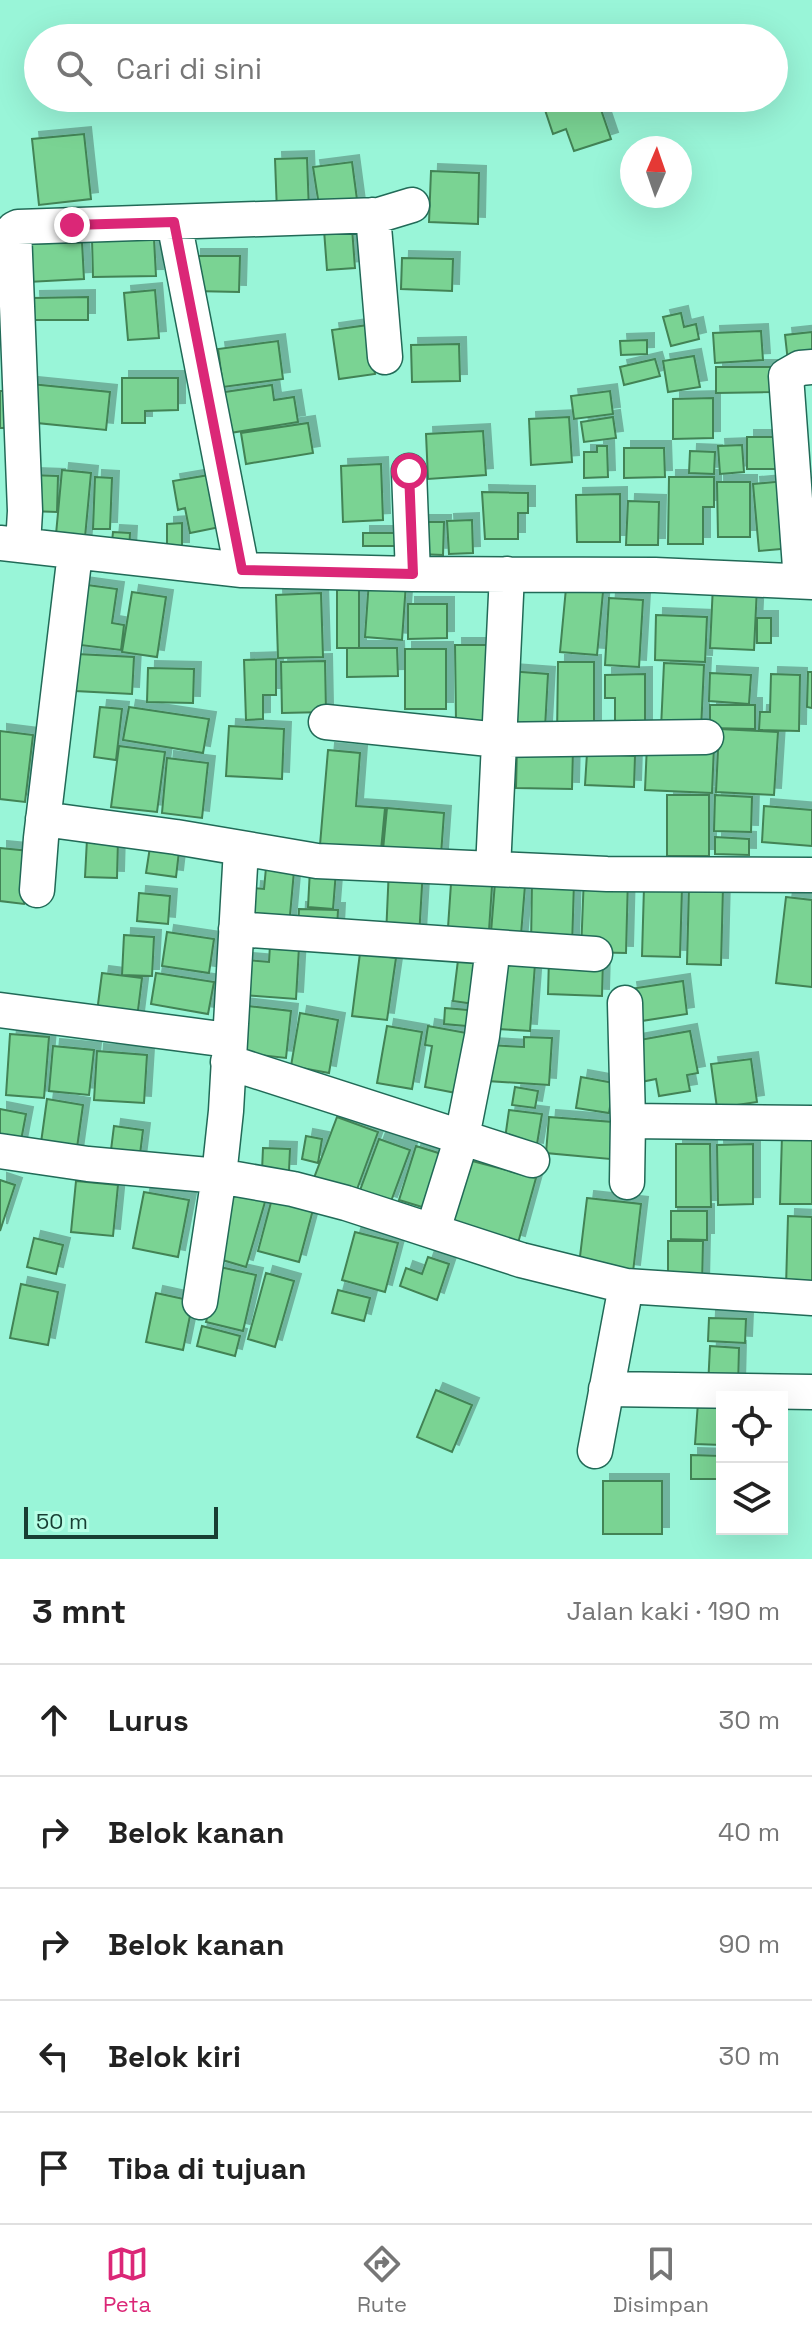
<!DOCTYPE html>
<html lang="id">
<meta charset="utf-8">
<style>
body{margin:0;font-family:"Space Grotesk",sans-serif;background:#f6f6f6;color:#222}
.controls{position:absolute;right:24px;bottom:24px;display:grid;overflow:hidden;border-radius:0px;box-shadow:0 8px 32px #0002}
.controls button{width:72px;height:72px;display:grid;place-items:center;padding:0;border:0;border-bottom:2px solid #e0e0e0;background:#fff;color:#222;font:40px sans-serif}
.compass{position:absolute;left:620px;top:136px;width:72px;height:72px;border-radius:50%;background:#fff;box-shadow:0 8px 32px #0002;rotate:2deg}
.scale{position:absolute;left:24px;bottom:20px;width:194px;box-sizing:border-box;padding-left:8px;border:4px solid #173e33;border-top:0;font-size:22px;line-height:28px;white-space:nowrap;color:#173e33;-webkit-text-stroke:6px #b7ffe6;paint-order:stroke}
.stop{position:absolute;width:24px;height:24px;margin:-18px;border:6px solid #db2777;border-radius:50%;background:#fff}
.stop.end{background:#db2777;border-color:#fff;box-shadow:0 2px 8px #0008}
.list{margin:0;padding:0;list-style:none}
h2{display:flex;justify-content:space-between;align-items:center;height:104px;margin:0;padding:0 32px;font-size:34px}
h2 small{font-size:26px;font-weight:400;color:#767676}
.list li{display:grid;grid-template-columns:52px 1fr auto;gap:24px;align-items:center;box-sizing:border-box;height:112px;padding:0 32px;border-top:2px solid #e0e0e0}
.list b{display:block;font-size:30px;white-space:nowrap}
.list em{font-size:26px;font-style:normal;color:#767676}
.icon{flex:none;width:44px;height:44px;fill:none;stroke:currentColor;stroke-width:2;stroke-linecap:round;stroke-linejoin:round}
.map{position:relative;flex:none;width:812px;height:1559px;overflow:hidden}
.search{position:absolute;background:#fff;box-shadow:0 8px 32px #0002;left:24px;right:24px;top:24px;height:88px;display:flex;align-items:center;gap:20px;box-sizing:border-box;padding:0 28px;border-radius:44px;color:#767676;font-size:30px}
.sheet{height:664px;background:#fff}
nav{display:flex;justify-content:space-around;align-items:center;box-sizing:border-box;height:112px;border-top:2px solid #e0e0e0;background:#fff;font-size:22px;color:#767676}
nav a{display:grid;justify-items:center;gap:4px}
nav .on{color:#db2777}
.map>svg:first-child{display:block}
</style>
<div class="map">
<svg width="812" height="1559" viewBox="0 0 812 1559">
<defs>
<filter id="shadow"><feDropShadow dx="7" dy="-7" stdDeviation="0" flood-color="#0004"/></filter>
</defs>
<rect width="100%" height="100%" fill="#99f5d8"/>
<path fill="#7ad393" stroke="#428355" stroke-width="2" filter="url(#shadow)" d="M547,98H597L611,139L574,151L566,129L553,134L542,101Z
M84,134L91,199L39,205L32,139Z
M307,158L309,211L277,212L275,159Z
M352,162L358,207L320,212L313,167Z
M431,171L479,173L478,224L429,222Z
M352,228L355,268L327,270L324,230Z
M154,239L156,276L93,277L92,240Z
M82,242L84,279L28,282L26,244Z
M194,256H240L239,292L193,291Z
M402,258L453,259L452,291L401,289Z
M155,290L159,338L128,340L124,293Z
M88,297V320H34L33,298Z
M681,313L684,327L696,324L699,339L671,346L663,317Z
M368,325L375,374L339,379L332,330Z
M761,331L763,360L715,363L713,333Z
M812,332V359L788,362L785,335Z
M647,340V354L621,355L620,341Z
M278,341L283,379L223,387L218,349Z
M459,344L460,381L412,382L411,345Z
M694,356L700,387L668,392L663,361Z
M655,359L660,376L624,385L620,367Z
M716,367H774V392L716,393Z
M122,378H178V410L145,411V423H122Z
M31,384L110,392L106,430L27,422Z
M272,385L274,400L294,397L298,422L230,433L218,393Z
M0,391H10V428H0Z
M610,391L613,414L574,419L571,396Z
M713,398V438L673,439V399Z
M569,417L572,462L531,465L529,419Z
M613,417L616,438L584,442L581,422Z
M308,423L313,453L246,464L241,433Z
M483,431L486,475L428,479L426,434Z
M747,437H781V469H747Z
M742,445L744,472L720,474L718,446Z
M597,446H607L608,477L584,478V452H597Z
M624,448H664L665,477L624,478Z
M690,451L715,452L714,474L689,473Z
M381,464L383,520L343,522L341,466Z
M62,470L91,473L84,548L55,545Z
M215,474L225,526L190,533L185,508L178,510L173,481Z
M30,475L58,476L57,512L29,511Z
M95,477L112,478L110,529H93Z
M669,477H714V507H703V544H668Z
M785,481L792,548L759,551L753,484Z
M717,482H750V537H718Z
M482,492L528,493V513H518V539H485Z
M620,494V542H577L576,495Z
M628,501L659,502L658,545H626Z
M472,520L473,553L449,554L447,521Z
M419,522H444L443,555L418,554Z
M182,523V549H167V524Z
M113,532L130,533L129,553L111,552Z
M363,533H396V546H363Z
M369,580L406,583L402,640L365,637Z
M80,584L117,589L112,623L124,625L121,650L72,644Z
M713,585L757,587L754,650L710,648Z
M566,588L603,592L597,655L560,652Z
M337,590H359V648H337Z
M132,592L166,597L157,657L122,652Z
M321,593L323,657L278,658L276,595Z
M609,598L643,600L639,667L605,665Z
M408,604H447V638L408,639Z
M656,615L707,617L705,662L655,660Z
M757,618H771V643H757Z
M455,645H495L496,721H456Z
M347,648H397L398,676L347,677Z
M405,649H446V709H405Z
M77,654L134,657L132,694L75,691Z
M276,659V695H263V719L246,720L244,660Z
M325,661L326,712L282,713L281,662Z
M558,662H594V737H557Z
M664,663L704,665L701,730L661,728Z
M148,668L194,669L193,703L147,702Z
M508,671L548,674L545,728L505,726Z
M808,672H812V708L807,707Z
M710,673L751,675L749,704L709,701Z
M645,674V729H615V698H605V675Z
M771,674L800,675L799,731L759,730L760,712H770Z
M710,705H755V729L710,728Z
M100,707L122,709L116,760L94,757Z
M129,707L209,719L203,753L123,740Z
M229,726L284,729L282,779L226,776Z
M719,729L778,732L774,795L716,792Z
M0,731L33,735L25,802L0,799Z
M647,744L714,746L712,793L645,790Z
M119,746L165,752L157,812L111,807Z
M517,747L573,749L572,789L516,788Z
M328,750L360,753L356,806L385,808L381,850L320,845Z
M587,753L635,756L634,787L585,785Z
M167,758L208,763L202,818L162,813Z
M667,795H709V856H667Z
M715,795L752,797L751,832L714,831Z
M764,806L812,810V846L762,842Z
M387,808L444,813L441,855L383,850Z
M715,837L749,839V855L715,854Z
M87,839L118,840L117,878L85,877Z
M150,847L179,851L176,877L146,873Z
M0,848L30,851L24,904L0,901Z
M267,857L295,860L289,926L251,922L254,888L264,889Z
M389,867L423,869L419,937L386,936Z
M310,869L336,871L333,909L308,907Z
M452,869L493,871L488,945L447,942Z
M496,870L526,873L520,947L490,945Z
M584,875L628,877L626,953L581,952Z
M532,881L574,882L572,947L531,946Z
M689,886L723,887L721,965L687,964Z
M644,887L682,888L680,957L642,956Z
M139,893L170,896L168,924L137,921Z
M786,897L812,900V987L776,983Z
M299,909L338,910L337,930L298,929Z
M167,932L214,939L209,973L162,966Z
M124,935L154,937L152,976L122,975Z
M270,945L299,947L296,999L243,995L246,960L269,962Z
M459,952L488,956L481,1005L453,1001Z
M360,953L396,958L387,1020L352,1016Z
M549,958L603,960L602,996L548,994Z
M502,961L535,964L530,1031L498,1029Z
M102,973L142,978L137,1018L97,1012Z
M156,973L214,982L208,1014L151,1004Z
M683,981L687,1014L635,1022L630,989Z
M240,1005L291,1011L286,1058L234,1052Z
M445,1008L479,1011L478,1027L444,1024Z
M300,1013L338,1020L329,1073L291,1066Z
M387,1026L422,1032L412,1089L377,1083Z
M428,1026L472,1034L461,1094L425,1087L432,1046L425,1045Z
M690,1031L698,1073L687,1075L690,1091L659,1096L656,1079L641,1082L634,1041Z
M10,1034L49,1037L44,1098L6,1095Z
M524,1037L552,1038L549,1085L487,1081L489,1045L524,1047Z
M53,1046L94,1050L89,1095L49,1091Z
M97,1051L147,1055L144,1103L94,1100Z
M751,1059L757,1102L717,1108L711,1064Z
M581,1077L614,1083L609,1113L576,1108Z
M515,1087L538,1091L535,1108L512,1105Z
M47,1099L83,1105L76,1155L40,1150Z
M0,1109L26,1114L19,1151L0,1147Z
M509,1110L542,1114L536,1150L504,1146Z
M337,1117L378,1132L356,1192L314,1178Z
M549,1117L613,1122L610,1159L546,1153Z
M114,1126L143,1130L139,1162L110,1158Z
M782,1135L812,1136V1204H780Z
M306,1136L322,1139L318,1163L302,1159Z
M379,1139L410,1150L390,1204L359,1193Z
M676,1144H710L711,1207H676Z
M753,1144V1204L718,1205L717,1145Z
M416,1146L448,1156L432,1210L399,1200Z
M263,1148L290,1149L289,1171H262Z
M461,1158L536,1178L518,1243L444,1222Z
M0,1180L15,1185L0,1231Z
M76,1181L118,1185L113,1236L71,1232Z
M230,1184L267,1195L246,1267L209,1256Z
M144,1192L189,1200L178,1257L133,1248Z
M273,1195L314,1206L299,1262L258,1251Z
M587,1198L641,1204L633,1272L579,1265Z
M671,1211H707V1240L671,1239Z
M788,1216L812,1217V1287H786Z
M355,1232L398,1243L385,1292L342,1280Z
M34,1238L63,1245L56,1274L27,1267Z
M668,1241H703L702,1287H668Z
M428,1257L449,1264L437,1300L400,1286L406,1268L422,1274Z
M220,1267L256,1275L243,1331L206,1322Z
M266,1273L294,1281L275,1347L248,1339Z
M21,1284L58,1292L48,1345L10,1338Z
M338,1290L370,1298L364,1321L332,1313Z
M156,1293L193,1301L183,1350L146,1342Z
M709,1318L746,1319L745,1343L708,1341Z
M202,1326L240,1336L235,1356L197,1346Z
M710,1346L739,1348L738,1388L708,1387Z
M436,1390L472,1405L452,1452L417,1437Z
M698,1402L722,1404V1445L695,1444Z
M691,1455L722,1456V1479H691Z
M603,1481H662V1534H603Z"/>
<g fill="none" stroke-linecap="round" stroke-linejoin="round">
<defs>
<path id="minor" d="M373,215L385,357
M174,222L242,570
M409,471L413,574
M0,543L242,570L413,574L655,575L812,582
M23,545L25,511L14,229L18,227L379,215L412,205
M801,581L786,376L800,368L812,367
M326,722L499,740L706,737
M43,819L176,837L317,861L607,874L812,875
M493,869L507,574
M37,890L41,838L75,553
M236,929L595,954
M625,1003L628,1121L812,1123
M0,1010L228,1040
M228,1062L532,1160
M0,1151L88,1164L219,1176L293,1189L346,1203L521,1260L626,1286L812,1298
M627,1182L628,1121
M433,1230L462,1137L482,1036L493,947
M200,1302L219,1176L226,1111L241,849
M606,1389L812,1392
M595,1451L626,1286"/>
</defs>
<use href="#minor" stroke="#216a57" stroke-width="37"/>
<use href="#minor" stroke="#fff" stroke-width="34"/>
</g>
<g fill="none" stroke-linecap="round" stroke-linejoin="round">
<path stroke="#db2777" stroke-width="10" d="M72,225L174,222L242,570L413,574L409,471"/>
</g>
</svg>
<div class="controls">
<button><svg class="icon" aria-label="locate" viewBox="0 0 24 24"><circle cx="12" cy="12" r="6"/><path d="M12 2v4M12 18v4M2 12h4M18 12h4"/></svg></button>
<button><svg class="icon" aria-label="layers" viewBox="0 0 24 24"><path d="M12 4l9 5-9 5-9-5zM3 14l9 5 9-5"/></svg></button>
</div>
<svg class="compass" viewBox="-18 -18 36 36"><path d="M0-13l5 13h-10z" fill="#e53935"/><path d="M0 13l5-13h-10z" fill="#767676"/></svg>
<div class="scale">50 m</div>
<div class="stop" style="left:409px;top:471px"></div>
<div class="stop end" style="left:72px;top:225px"></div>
<div class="search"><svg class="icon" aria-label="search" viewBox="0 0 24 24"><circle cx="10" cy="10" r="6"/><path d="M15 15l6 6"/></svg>Cari di sini</div>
</div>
<section class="sheet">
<h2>3 mnt<small>Jalan kaki · 190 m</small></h2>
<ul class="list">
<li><svg class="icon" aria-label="ahead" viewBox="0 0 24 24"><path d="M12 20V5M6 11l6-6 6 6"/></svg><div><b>Lurus</b></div><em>30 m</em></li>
<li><svg class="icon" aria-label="right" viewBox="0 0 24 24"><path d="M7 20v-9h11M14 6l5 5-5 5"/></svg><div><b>Belok kanan</b></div><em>40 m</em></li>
<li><svg class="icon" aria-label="right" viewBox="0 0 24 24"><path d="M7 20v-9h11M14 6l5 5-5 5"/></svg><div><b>Belok kanan</b></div><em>90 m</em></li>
<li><svg class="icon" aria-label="left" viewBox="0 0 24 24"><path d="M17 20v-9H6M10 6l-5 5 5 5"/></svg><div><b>Belok kiri</b></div><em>30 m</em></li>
<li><svg class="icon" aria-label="arrive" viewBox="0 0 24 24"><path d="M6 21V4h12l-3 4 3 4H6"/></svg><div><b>Tiba di tujuan</b></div></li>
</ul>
</section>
<nav>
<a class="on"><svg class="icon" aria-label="map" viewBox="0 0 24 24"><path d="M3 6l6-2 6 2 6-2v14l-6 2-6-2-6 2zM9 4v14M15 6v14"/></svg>Peta</a>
<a><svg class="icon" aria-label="directions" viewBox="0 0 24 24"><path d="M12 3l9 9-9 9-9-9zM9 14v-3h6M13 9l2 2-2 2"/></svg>Rute</a>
<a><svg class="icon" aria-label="saved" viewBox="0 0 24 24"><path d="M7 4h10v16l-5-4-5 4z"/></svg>Disimpan</a>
</nav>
